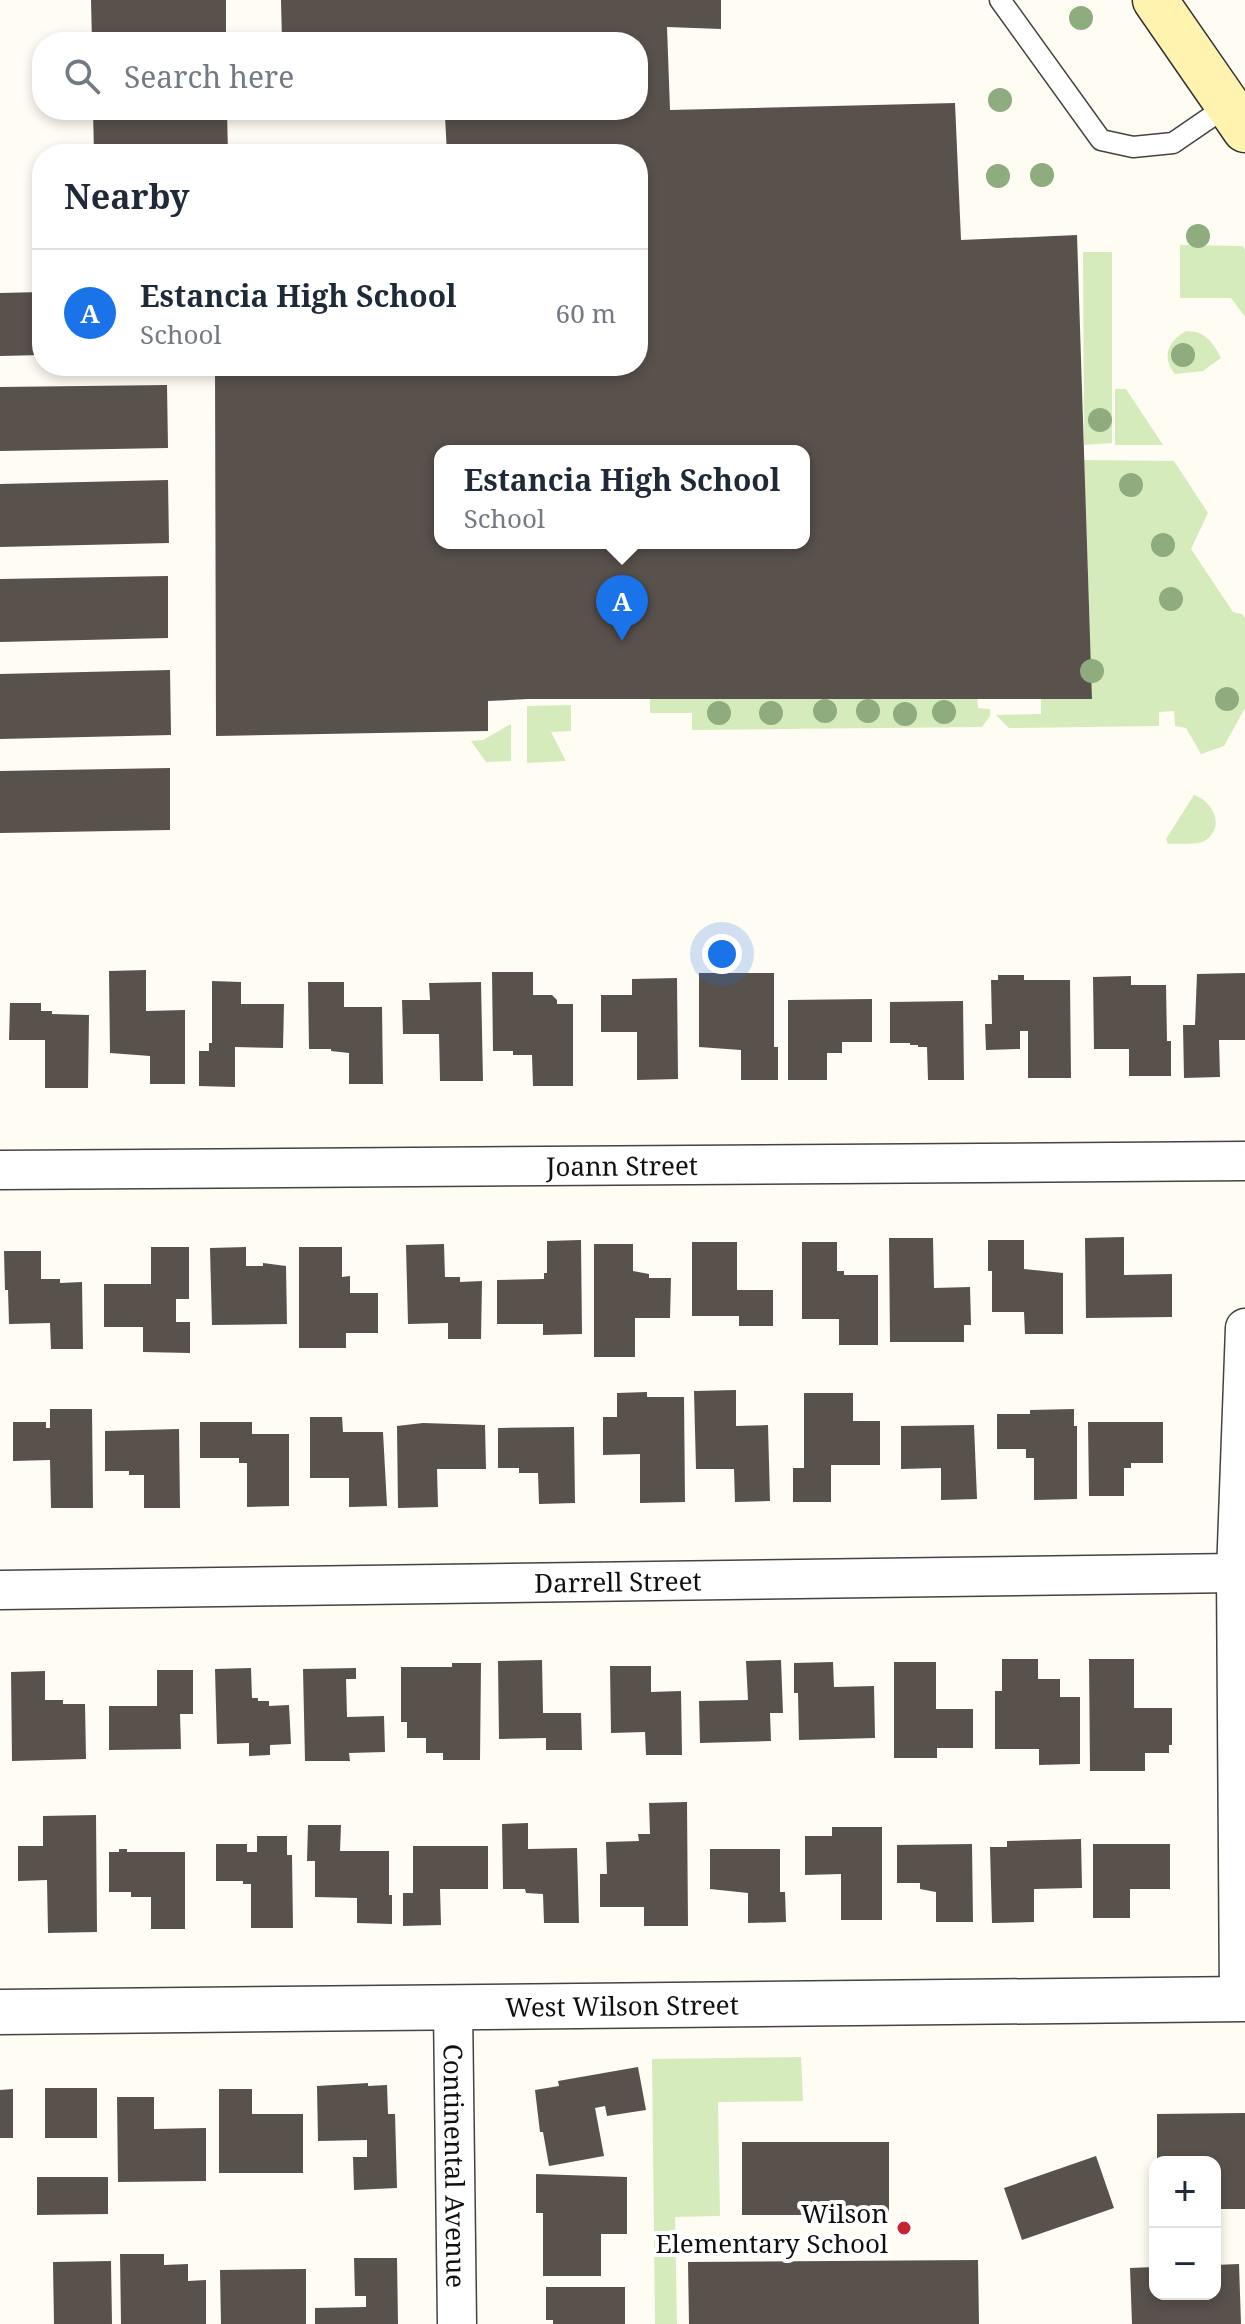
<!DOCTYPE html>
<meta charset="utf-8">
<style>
body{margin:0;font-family:"Noto Serif",serif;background:#f2f2f3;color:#1f2937}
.controls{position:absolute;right:24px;bottom:24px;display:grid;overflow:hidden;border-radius:16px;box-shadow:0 4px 12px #0003}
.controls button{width:72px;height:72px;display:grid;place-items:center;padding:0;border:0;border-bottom:2px solid #e0e1e3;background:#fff;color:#1f2937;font:40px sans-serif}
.you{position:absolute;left:722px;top:954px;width:28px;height:28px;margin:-20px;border:6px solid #fff;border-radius:50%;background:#1a73e8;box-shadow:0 0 0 12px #1a73e833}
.badge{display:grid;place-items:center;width:52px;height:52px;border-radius:50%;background:#1a73e8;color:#fff;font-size:26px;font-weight:700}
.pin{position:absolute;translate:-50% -66px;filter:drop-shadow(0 2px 4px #0008)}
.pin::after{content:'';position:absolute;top:42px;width:28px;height:24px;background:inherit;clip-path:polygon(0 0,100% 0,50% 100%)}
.popup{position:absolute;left:434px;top:445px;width:376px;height:104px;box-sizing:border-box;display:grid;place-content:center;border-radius:16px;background:#fff;filter:drop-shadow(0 2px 6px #0005);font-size:26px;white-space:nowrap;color:#747a83}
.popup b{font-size:30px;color:#1f2937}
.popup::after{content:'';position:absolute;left:50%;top:100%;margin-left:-16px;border:16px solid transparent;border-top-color:#fff}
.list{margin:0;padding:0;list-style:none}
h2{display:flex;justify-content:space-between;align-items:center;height:104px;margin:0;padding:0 32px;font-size:34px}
h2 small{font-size:26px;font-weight:400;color:#747a83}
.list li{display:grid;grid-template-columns:52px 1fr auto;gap:24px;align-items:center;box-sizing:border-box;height:128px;padding:0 32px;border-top:2px solid #e0e1e3}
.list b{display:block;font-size:30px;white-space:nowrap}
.list p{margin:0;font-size:26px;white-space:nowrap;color:#747a83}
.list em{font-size:26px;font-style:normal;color:#747a83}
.icon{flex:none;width:44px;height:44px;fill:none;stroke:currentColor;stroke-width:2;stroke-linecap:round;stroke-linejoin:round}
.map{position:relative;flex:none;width:1245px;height:2324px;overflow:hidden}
.search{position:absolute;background:#fff;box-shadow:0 4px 12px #0003;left:32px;top:32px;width:616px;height:88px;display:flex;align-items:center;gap:20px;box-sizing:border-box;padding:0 28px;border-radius:32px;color:#747a83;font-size:30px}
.panel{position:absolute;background:#fff;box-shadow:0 4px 12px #0003;left:32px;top:144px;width:616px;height:232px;border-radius:32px}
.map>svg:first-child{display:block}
</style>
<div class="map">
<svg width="1245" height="2324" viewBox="0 0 1245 2324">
<rect width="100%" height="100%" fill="#fffcf4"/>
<path fill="#d6ebbc" d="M1180,245L1243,246L1245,250V317L1231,298H1180Z
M1083,252H1112V443L1084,445Z
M1186,331C1205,331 1213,342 1221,358L1203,371L1175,374C1161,357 1168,341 1186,331Z
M1115,389H1126L1163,445H1115Z
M1084,460L1174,461L1208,513L1191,549L1233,612L1242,614L1245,618V708L1224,746L1201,754L1186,728L1175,726L1174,711L1159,712V726L1009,728L996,715L1041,714V699L1092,698Z
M977,696L978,708L990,709V716L982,727L692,730V713H650V699Z
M571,705V731L551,732L566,761L527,763V706Z
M511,724V761L486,762L471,741L483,740Z
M1194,795C1212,801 1226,825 1206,840C1198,846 1177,843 1168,844L1166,839Z
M801,2057L803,2101L718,2102L720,2216L675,2217L677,2324H655L652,2059Z"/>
<path fill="#59514c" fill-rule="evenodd" d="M91,0H226V42H92Z
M281,0H721V29L667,27L670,110L955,103L961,240L1077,235L1092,699H528L488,701V731L216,736L215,366H638V154H447L445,116L286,115V110H638V42H282ZM440,451H804V543H440Z
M93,110H227L228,154H94Z
M42,292V355L0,356V293Z
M167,385L168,448L0,451V387Z
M168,480L169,543L0,547V484Z
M168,576V638L0,642V579Z
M170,670L171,735L0,739V674Z
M170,768V830L0,833V771Z
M146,970V1011L185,1010V1084H150V1056L110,1053L109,971Z
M492,972H533V995H552L557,1000V1004H573V1086H533L532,1055H513V1051H493Z
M699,973H774V1047H778V1080H741V1050L699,1047Z
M1245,973V1040H1219L1220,1077L1184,1078L1183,1025H1195L1197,974Z
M998,975H1024V980H1070L1071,1078H1028V1031H1020V1049L986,1050L985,1024H992L991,980H998Z
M1131,976V985H1166L1167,1041H1171V1076H1129V1049H1094L1093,977Z
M677,978L678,1079L637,1080V1032H601V995H632V979Z
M212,981L241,982V1004H284L283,1048L235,1047V1087L199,1086V1051H209V1043H212Z
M308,982H344V1007H382L383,1084H349V1053L331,1051V1049H309Z
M481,982L483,1081H440L439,1034H403L402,1000H430L429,983Z
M872,999V1042H842V1053H827V1080H788V1000Z
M963,1001L964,1080H928L927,1047H918V1045H910V1043H890V1002Z
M10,1003H41V1011H52V1014L89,1015L88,1088H45V1040H9Z
M1124,1237V1275L1172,1274V1317L1086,1318L1085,1238Z
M889,1238H933L934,1288L970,1287L971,1325H964V1342H890Z
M581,1240L582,1334L543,1335V1324H497V1280L544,1279V1273H547V1241Z
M988,1240H1024V1269L1063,1273V1334H1025L1024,1312H992V1271H988Z
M692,1242H737V1290H773V1326H739V1316H692Z
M802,1242H837V1271H844V1275H878V1345H839V1319H802Z
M444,1244L445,1277H460V1282L482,1281L481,1339H448V1323L408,1324L406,1245Z
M594,1244H633V1271L649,1274V1278H671L670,1318H635V1357H594Z
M151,1247H189V1299H176V1322H190V1353L143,1352V1327H104V1284H151Z
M246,1247V1266H263V1263L286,1266L287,1324L212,1325L210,1248Z
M299,1247H342V1277L350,1276V1293H378V1333H346V1348H299Z
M4,1251H41V1279H60V1283L82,1282L83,1349H51L50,1323L9,1324L8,1290H5Z
M736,1390V1426L768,1425L770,1501L735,1502L734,1469H696L694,1391Z
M647,1392V1397H684L685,1502L640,1503V1454L603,1455V1417H617V1393Z
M804,1393H853V1421H880V1465H831V1502H793V1468H804Z
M50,1409H92L93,1508H51L50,1460L13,1461V1422H46V1428H50Z
M1074,1409V1426H1077V1499L1034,1500V1458H1026V1449H997V1414H1030V1410Z
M310,1417H342L343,1432H383L387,1506L349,1507V1478H310Z
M200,1422H252V1434H289V1506L247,1507V1463H239V1458H200Z
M1088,1422H1163V1463H1131V1468H1124V1496H1089Z
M423,1423L485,1425L486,1469H437L438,1507L398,1508L397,1426Z
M974,1425L977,1499L941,1500V1468L901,1469V1426Z
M574,1427L575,1503L539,1504L538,1473H519V1468H498V1428Z
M179,1429L180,1508H144V1475H129V1471H105V1431Z
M1002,1659H1038V1679H1060V1697H1080V1764L1039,1765V1749H995V1691H1002Z
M1089,1659H1134V1708H1172V1745H1169V1753H1145V1771H1090Z
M542,1660L543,1713H581L582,1750H546V1738L499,1739L498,1661Z
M781,1660L783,1713H770L771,1741L700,1743L699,1701L748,1700L746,1661Z
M833,1662L834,1687L874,1686L875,1738L799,1740L798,1693H794V1663Z
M894,1662H936V1709H973V1748H937V1758H894Z
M452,1663H481L480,1760H443V1753H426V1738H407V1722H401V1667H452Z
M610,1666H651V1692L681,1691L682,1755H646L645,1732L611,1733Z
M251,1668L252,1698H258V1701H269V1706L289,1705L291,1744L270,1745V1755L249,1756V1743L217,1744L215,1669Z
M356,1668V1679H346L347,1717L384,1716L385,1752L349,1753L350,1761H305L303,1669Z
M157,1670H193V1714H180L181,1749L109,1750V1706H157Z
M45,1671V1700H63V1704H85L86,1759L12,1761L11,1672Z
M687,1802L688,1926H644V1907H600V1874H607L606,1842L639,1841L638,1834H650L649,1803Z
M96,1815L97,1932L48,1933L47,1880L18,1881V1846H43V1816Z
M528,1823V1849L577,1848L579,1923H544L543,1894L526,1893L525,1889H503L502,1824Z
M308,1825H341L340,1851H389V1895H392V1924L357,1923V1898L315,1897V1861H307Z
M832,1827H882V1920H841V1874L805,1875V1836H832Z
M257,1836H287V1855H292L293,1928H251V1884H243V1881H216V1844H247V1852H257Z
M1081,1839L1082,1888L1034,1889V1922L992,1923L990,1847H1007V1841Z
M972,1844L973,1922H936V1892L920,1889V1883H897V1845Z
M1093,1844H1170V1889H1130V1918H1093Z
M413,1846H488V1889H440L441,1925L403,1926V1893H413Z
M119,1849H127V1852H185V1929H151V1897H131V1892H109V1852H119Z
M710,1849H780V1892H785L786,1922L748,1923V1893L710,1889Z
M638,2067L646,2110L607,2116L605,2106L595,2108L604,2156L549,2166L543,2132H540L535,2090L559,2086L558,2081Z
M368,2083V2086L387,2085L388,2114H395L397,2188L354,2190L353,2157H367V2140L318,2141L317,2086Z
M45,2088H97V2138H45Z
M13,2089V2138H0V2090Z
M219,2089H252V2114H303V2173H219Z
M117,2097H154V2129L206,2128V2181L118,2182Z
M1245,2113V2209H1215V2162H1157V2114Z
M742,2142H889V2215H742Z
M1096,2156L1114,2208L1022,2240L1004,2188Z
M536,2174L627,2177V2234H601V2276H543V2213H536Z
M37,2177H108V2214L37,2215Z
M120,2254H164V2265L188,2264V2281L206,2280V2324H121Z
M354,2258H397L398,2324H315V2308L366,2307V2296H355Z
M978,2260L979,2324H689L688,2262Z
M111,2261L112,2324H54L53,2262Z
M1239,2264L1241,2324H1132L1130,2268L1155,2267V2294H1215V2265Z
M306,2269V2324H221L220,2270Z
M546,2287H625V2324H553V2320H546Z"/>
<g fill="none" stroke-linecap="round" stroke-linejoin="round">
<defs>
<path id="service" d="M1000,0L1101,140L1133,147L1173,143L1227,106"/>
<g id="minor">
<path id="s1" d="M0,1170L1245,1161"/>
<path id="s2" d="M0,1590L1236,1573"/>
<path d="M1239,1999L1236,1573L1245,1328"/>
<path id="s3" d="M453,2008L457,2324"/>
</g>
<g id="tertiary">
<path id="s4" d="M0,2012L1245,1999"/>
</g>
<path id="secondary" d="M1155,0L1245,130"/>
</defs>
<use href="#service" stroke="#434343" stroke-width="23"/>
<use href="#minor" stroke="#434343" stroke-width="41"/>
<use href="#tertiary" stroke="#434343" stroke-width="47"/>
<use href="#secondary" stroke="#323232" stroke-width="47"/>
<use href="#service" stroke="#fff" stroke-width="20"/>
<use href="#minor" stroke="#fff" stroke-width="38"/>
<use href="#tertiary" stroke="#fff" stroke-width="44"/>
<use href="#secondary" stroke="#fff3af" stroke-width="44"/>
</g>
<g fill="#8eac7e">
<circle cx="1081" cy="18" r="12"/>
<circle cx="1000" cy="100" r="12"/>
<circle cx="1042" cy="175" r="12"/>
<circle cx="998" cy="176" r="12"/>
<circle cx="1198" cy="236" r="12"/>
<circle cx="1183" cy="355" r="12"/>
<circle cx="1100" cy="420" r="12"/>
<circle cx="1131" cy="485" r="12"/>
<circle cx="1163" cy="545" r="12"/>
<circle cx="1171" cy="599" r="12"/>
<circle cx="1092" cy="671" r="12"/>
<circle cx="1227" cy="699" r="12"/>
<circle cx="825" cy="711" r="12"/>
<circle cx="868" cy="711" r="12"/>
<circle cx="944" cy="712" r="12"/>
<circle cx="719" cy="713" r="12"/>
<circle cx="771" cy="713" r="12"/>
<circle cx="905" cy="714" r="12"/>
</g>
<circle fill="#c42532" stroke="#fff" stroke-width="3" cx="904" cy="2228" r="8"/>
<g text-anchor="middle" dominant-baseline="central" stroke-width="8" stroke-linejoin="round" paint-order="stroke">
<g font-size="26" fill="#101010" stroke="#fff">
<text stroke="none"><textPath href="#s1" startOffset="622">Joann Street</textPath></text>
<text stroke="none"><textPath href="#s2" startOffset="618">Darrell Street</textPath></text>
<text stroke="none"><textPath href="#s4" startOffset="622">West Wilson Street</textPath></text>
<text stroke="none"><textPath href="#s3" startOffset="158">Continental Avenue</textPath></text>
</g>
<g font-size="26" fill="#101010" stroke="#fff" text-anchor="end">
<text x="888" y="2213">Wilson<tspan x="888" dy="30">Elementary School</tspan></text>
</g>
</g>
</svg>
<div class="controls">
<button>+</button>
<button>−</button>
</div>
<div class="you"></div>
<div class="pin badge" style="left:622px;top:641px">A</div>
<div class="popup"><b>Estancia High School</b>School</div>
<div class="search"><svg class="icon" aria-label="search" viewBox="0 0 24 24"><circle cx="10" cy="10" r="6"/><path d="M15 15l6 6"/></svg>Search here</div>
<section class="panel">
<h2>Nearby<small></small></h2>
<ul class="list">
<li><span class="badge">A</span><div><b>Estancia High School</b><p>School</p></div><em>60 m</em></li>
</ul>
</section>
</div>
